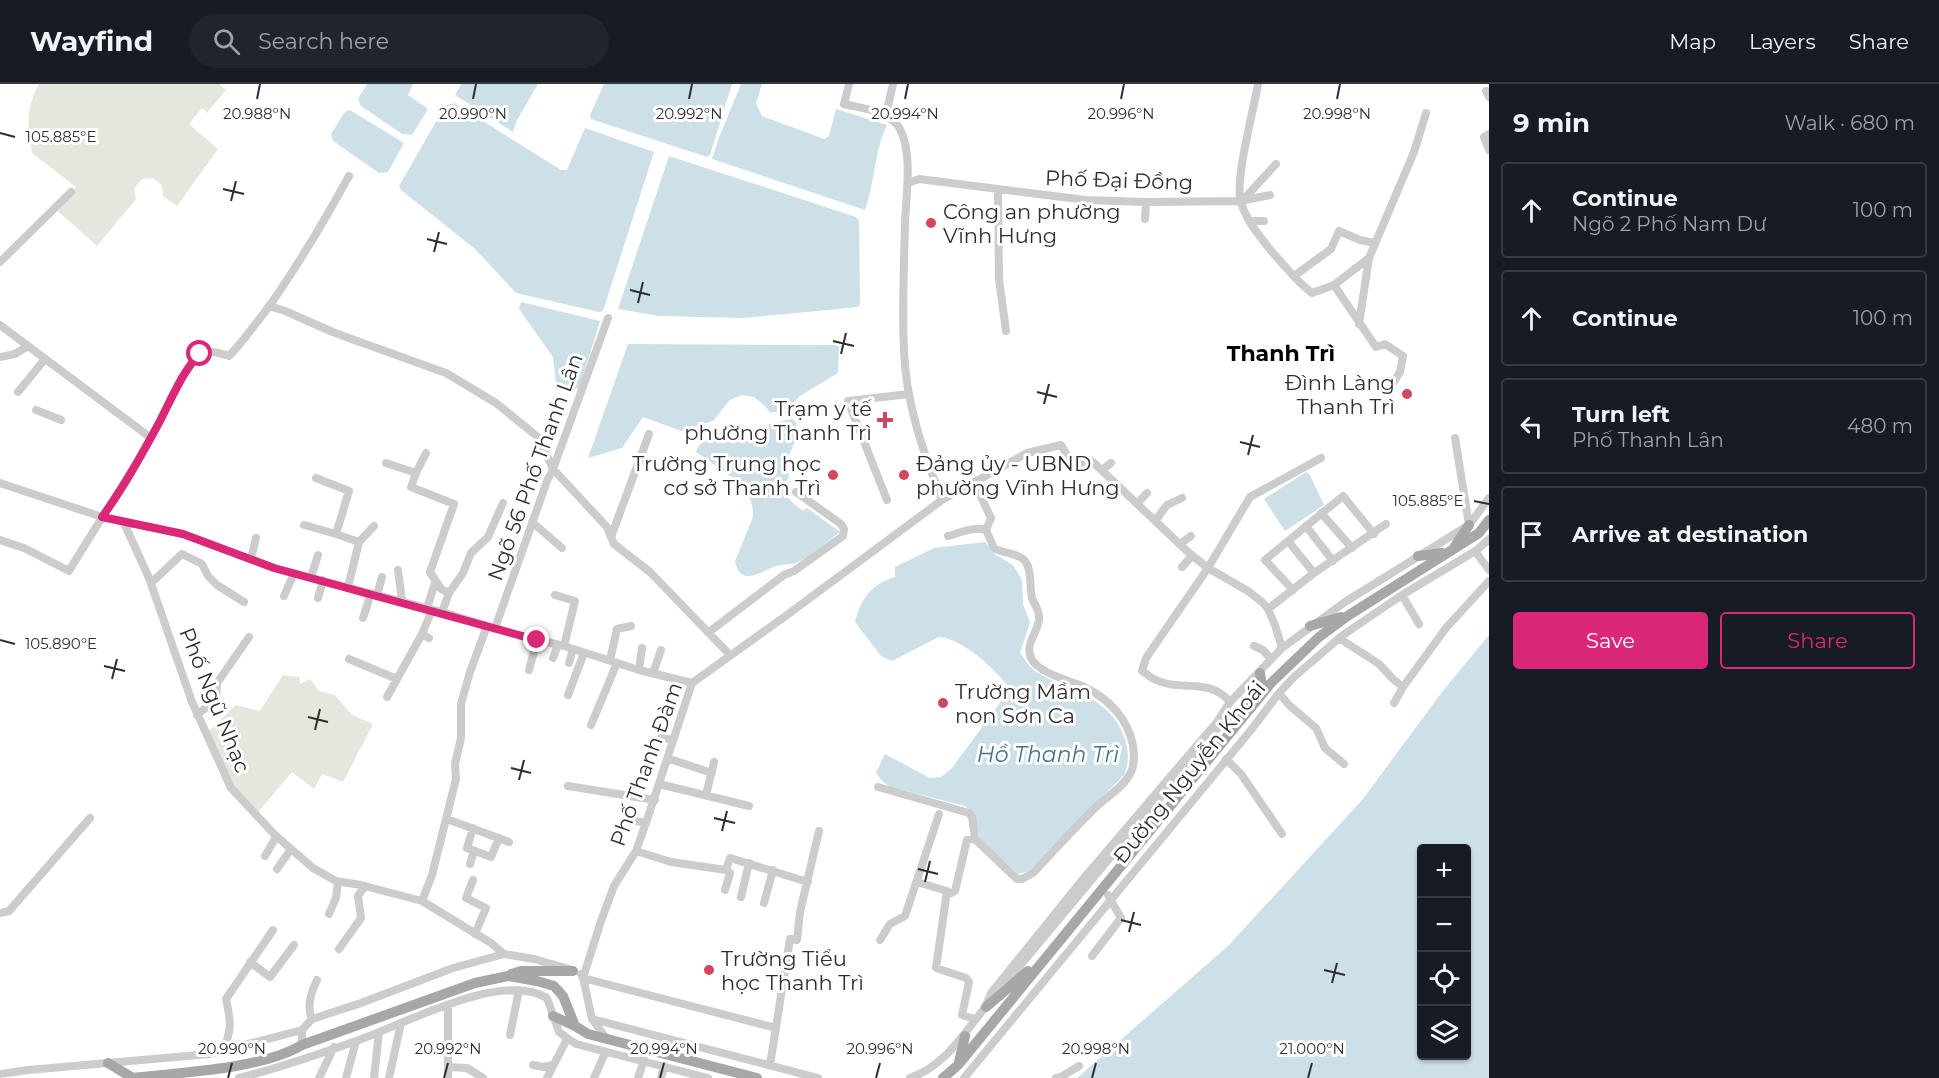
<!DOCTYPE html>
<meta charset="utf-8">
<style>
body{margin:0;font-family:Montserrat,sans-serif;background:#20242c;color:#f1f3f6}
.controls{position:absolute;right:18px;bottom:18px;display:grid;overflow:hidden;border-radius:6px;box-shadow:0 2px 4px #0004}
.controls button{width:54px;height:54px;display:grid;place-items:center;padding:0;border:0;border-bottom:2px solid #363941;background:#171b24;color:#f1f3f6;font:30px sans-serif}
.stop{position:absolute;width:18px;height:18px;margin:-14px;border:4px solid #db2777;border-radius:50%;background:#fff}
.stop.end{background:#db2777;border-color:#fff;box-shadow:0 2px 6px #0008}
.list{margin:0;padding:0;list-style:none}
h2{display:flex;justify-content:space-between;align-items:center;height:78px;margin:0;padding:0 24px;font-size:26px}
h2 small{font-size:20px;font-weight:400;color:#9ea1a6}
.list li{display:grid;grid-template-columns:39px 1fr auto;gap:18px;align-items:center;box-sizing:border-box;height:96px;margin:0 12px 12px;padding:0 12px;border:2px solid #363941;border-radius:6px}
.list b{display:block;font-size:22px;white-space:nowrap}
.list p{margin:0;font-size:20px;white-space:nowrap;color:#9ea1a6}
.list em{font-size:20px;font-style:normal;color:#9ea1a6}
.actions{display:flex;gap:12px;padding:18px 24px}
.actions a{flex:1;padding:14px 0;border:2px solid #db2777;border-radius:6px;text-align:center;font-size:21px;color:#db2777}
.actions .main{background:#db2777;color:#fff}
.icon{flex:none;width:33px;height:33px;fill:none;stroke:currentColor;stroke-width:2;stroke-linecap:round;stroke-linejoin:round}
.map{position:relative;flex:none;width:1489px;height:994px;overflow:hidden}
header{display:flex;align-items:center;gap:36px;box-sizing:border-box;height:84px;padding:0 30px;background:#171b24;border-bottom:2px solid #363941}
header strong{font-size:28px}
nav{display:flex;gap:33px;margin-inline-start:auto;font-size:21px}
.search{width:420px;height:54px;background:#20242c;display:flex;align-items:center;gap:15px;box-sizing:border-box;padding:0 21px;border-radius:33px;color:#9ea1a6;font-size:22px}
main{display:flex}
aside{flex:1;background:#171b24}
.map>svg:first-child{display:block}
</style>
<header>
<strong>Wayfind</strong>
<div class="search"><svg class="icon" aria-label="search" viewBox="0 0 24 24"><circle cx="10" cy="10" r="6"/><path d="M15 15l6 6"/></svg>Search here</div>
<nav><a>Map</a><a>Layers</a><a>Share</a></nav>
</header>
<main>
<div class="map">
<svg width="1489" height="994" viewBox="0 0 1489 994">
<rect width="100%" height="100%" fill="#fff"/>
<path fill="#e3e7dc" d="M39,0H219L226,6L207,29L202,24L189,40L218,65L177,122L163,112L162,101L153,94L142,95L134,105L136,115L97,162L58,127L76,103L32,69C28,38 25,28 39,0Z
M283,591L299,593L300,600L310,595L319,607L335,611L352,631L373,640L343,698L322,690L314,705L292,688L258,728L235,704L209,647L236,621L260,627Z"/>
<path fill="#cde0e8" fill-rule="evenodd" d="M367,0H413L408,11L428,25L412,51L402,50L361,22L358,15Z
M461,0H538L517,36L513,48L455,11Z
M604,0H732L710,71L707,73L591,35L590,31Z
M741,0H762L756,19L762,32L824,55L829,52L836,25L887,41C874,68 875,98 865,126L712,75L720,51Z
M454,19L561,86H567L585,44L654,68L603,227L599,228L516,209L475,165L401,106L399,102L445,22Z
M350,26L404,59L388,88L379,89L333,57L331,50L345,28Z
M669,72L856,133L859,137L860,220L858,223L743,234L659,232L618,225Z
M521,218L600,237L579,305L556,299L553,273L519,225Z
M628,260L833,261L839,262L838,289L800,312L786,326L770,329L766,323L754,313L742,311L730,316L713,337L681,347L643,333L622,364L588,374Z
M792,335L796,338V355L787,376L789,394L782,400C786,414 792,419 803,427L807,424L840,448C829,456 807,475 796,479C789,481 780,480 773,483C758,490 740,502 735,477L753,433C754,423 749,410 743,401L696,368C699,355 716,353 728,350C742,359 754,360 767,349L769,340Z
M1306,388L1310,391L1324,421L1285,447L1264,415Z
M985,458L996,471L1013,481L1022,496L1023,520L1030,538L1020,569C1025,575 1029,583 1035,587C1070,609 1110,611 1125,655C1129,668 1129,680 1124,691L1029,787L1018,790L980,756L973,728L965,722L891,703L883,698L876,689L885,670L930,694L941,693L952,684L1008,608L1009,603C993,584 965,556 939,553L892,577L881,572L855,538C861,515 871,500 895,493V483L934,464Z
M1489,551V994H1077L1228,862L1363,715L1442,608ZM1422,764H1466V972H1422Z"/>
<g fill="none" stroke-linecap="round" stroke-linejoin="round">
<path stroke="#ccc" stroke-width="8" d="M849,0L844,20C864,25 889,26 900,45C913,70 906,112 905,140C904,182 902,225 904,267C906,319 923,368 942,416
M1258,0C1254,25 1234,98 1241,118C1246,137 1261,154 1273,169C1285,182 1297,198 1312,209L1334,201L1369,174L1414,68L1426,29
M1486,7L1489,13
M886,30L893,0
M1489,50L1484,53L1489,66
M908,99L919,95L1086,116L1146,118L1240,117L1270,111
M998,107L999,195L1006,247
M1243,116L1276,80
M1145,135L1146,118
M1250,137H1264
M0,178L71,108
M1294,192L1331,165L1339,147L1360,156L1375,159
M1334,201L1376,263L1385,260L1403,272L1400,288L1390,304L1389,311
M269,222L285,227L335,249L446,289L496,319L539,354L553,385L607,443L614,460L650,488L730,571
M1359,240L1369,174
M0,241L151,354
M0,273L15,270L28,262
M18,308L45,275
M36,326L61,336
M1455,354L1469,441
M386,379L416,389L411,403L454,420L430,488L441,505L449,509
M1048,381L1067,371
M1102,386L1111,379
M416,389L426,369
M316,394L349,407L336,450L359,458
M974,398L991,434L986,446
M0,399L102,433L183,450L274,484L442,528L517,551L564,562L639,586L692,599
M887,416L848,317L909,310
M1137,420L1147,409
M1321,429L1352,464
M1155,437L1167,421L1182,414
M532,438L562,464
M124,439L149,494L192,618L231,704L275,751L313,784L336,797L361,801L422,817L491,859L504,870
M304,441L336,450
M1306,442L1333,477
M611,453L649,350
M0,456L24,464L69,487C96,442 125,400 151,354C162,335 183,284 198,271C208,265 219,269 229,272C242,259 252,244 264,229C296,186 323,139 349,92
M1288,457L1314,489
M1180,460L1191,452
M1475,467L1489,486
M251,475L256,454
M1182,483L1192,472
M398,486L402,517
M311,493L318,471
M151,499L182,470L202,480L208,492L217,501L244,518
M348,503L359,458L374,442
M1293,506L1265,476L1343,412L1374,450
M377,511L382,493
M555,511L575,517L564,562
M1402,511L1419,540
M284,512L294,489
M318,514L323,496
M427,524L435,499
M1268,525L1314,489L1386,440
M442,528L449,509L463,489L471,469L488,453L503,419
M363,534L371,509
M495,544L547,397L553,385L608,234
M709,548L784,491L794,487L843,452L844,445L841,440L796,408
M429,554L422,550L432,526
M1339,554L1379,580L1393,595L1403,603
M1254,562L1263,566L1271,575
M553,574L558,561
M349,575L397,595
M610,576L617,545L631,542
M569,579L573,565
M529,586L537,556
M639,586L642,564
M653,589L661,566
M1279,609L1289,621L1316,644L1325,664L1344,680
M568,611L584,569
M387,613L422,550
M1230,618C1208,592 1180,609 1154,595C1149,593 1146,589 1142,587L1146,574L1208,484L1250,413L1321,374
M1394,619L1403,603L1446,544L1489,497
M197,631L216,615L217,599L249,553
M591,641L617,579
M1217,645C1225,634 1239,625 1253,621
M662,652L672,657
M667,674L712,689
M1226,675L1241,690L1282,750
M659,700L749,722
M568,702L655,716
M878,703L969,729L972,733L975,755L1017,795H1022L1033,789C1054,767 1074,744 1096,723C1108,712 1124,703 1131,688C1135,680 1134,670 1133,661C1127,633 1108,614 1082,602C1068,596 1038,589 1031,574C1025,559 1037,550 1039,536C1040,527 1035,522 1032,514C1029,503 1033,484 1023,475C1015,468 1003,470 994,464L986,446C974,442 960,449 948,452
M706,711L714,678
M447,735L509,758
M631,736L646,739
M473,744L467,764L491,773L499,754
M636,767L671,778L726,786L730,789L725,806
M265,772L276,753
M470,780L474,767
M277,785L291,765
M726,786L730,774L808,798
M473,796L466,814L486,824L475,850
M917,798L947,807L936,884L966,894L969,898L962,931L975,935
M947,811L955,807L967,756L975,755
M741,813L749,779
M422,817L432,791L456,695L455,680L461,654V620L470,588L487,542
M764,819L773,786
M0,829L9,827L90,734
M329,830L336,814L338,798
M880,856L890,840L905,832L939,730
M339,865L361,834L358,812L365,802
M1092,872L1121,834L1108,811
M250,878L270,893L294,861
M581,890L583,894L776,944
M1004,901L1199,667
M448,921V994
M986,922L991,909L1083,795L1217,638L1230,618L1282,564L1345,518L1469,441L1489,414
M312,935C306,922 311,908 317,896
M592,935L818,994
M510,951L519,906
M606,954L592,935L583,894L601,837L614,802L636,767L646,739L692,599L787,531L942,416L1027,369L1061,361L1074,382L1089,376L1094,379L1189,469L1208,484L1248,507L1262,518L1268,525L1275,541L1282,564
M302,961V946L312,935L361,919L453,884L504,870L534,875L569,885
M223,967C232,945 231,938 226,915L273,846
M533,981L543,983L552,981
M770,981L790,855L797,856L800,828L819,747
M448,983L467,984L483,994
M0,990L28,986L210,970L302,946
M239,994C279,984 317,971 356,957C404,941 500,886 547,914L559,948L576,960L708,994
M319,994L334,963
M346,994L356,957
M374,994L379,948
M389,994L401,939
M547,994L567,955
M594,994L605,969
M638,994L644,976
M661,994L664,982
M910,994C947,981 964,948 988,920
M964,994L1251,646L1279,609L1294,593L1343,551L1402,511L1477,466L1489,455
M1056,994L1061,993L1079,982"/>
<path stroke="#a7a7a7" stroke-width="10" d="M1455,462L1469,441
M1418,472L1442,469
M1310,542L1341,533
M1260,589L1263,608
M511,890L521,887H573
M986,923L1028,887
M553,932L575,942
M959,978L965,952
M108,979L133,994
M130,994C177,989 263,985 302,961L475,899L508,892L537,897L554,902L563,912L575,942L588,950L757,994
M943,994L958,981L1271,599L1319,553L1349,531L1479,449L1489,436"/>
</g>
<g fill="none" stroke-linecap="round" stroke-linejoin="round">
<path stroke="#db2777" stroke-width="8" d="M200,270C182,288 172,314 160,337C142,370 124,403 102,433L183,450L274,484L537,556"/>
</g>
<path fill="none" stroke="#2f2f2f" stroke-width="2" d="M257,15L260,0M473,15L476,0M689,15L692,0M905,15L908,0M1121,15L1124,0M1337,15L1340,0M0,49L15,53M223,105L244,110M231,117L236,97M427,155L447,160M434,168L439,148M630,206L650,211M638,219L643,198M833,257L854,262M841,270L846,249M1037,308L1057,313M1044,320L1049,300M1240,358L1260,363M1248,371L1253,351M1474,417L1489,420M0,556L15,560M104,582L125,587M112,595L117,575M308,633L328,638M315,646L320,625M511,684L531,689M519,696L524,676M714,734L735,739M722,747L727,727M918,785L938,790M925,798L930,777M1121,836L1141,841M1129,848L1134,828M1324,886L1345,891M1332,899L1337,879M228,994L232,979M444,994L448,979M660,994L664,979M876,994L880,979M1092,994L1096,979M1308,994L1312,979"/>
<g fill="#cf485e" stroke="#fff" stroke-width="2">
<circle cx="931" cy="139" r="6"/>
<circle cx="1407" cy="310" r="6"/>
<path d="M882 327h6v6h6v6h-6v6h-6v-6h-6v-6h6z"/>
<circle cx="833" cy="391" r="6"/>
<circle cx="904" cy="391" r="6"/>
<circle cx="943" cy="619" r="6"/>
<circle cx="709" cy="886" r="6"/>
</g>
<g text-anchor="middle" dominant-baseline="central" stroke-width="6" stroke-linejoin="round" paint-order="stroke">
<g font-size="21" fill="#2f2f2f" stroke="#fff">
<text transform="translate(1119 96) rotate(2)">Phố Đại Đồng</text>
<text transform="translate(535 383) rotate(-70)">Ngõ 56 Phố Thanh Lân</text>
<text transform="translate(215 616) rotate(68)">Phố Ngũ Nhạc</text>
<text transform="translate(646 680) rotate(-70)">Phố Thanh Đàm</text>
<text transform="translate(1189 688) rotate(-51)">Đường Nguyễn Khoái</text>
</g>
<g font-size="21" fill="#2f2f2f" stroke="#fff" text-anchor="start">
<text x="943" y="127">Công an phường<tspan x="943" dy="24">Vĩnh Hưng</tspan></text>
<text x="1395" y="298" text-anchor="end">Đình Làng<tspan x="1395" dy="24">Thanh Trì</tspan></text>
<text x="872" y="324" text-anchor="end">Trạm y tế<tspan x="872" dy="24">phường Thanh Trì</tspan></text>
<text x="821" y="379" text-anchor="end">Trường Trung học<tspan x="821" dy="24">cơ sở Thanh Trì</tspan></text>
<text x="916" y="379">Đảng ủy - UBND<tspan x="916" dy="24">phường Vĩnh Hưng</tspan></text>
<text x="955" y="607">Trường Mầm<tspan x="955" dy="24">non Sơn Ca</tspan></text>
<text x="721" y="874">Trường Tiểu<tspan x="721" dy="24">học Thanh Trì</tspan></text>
</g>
<g font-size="22" font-weight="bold" fill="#000" stroke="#fff">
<text x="1281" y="269">Thanh Trì</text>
</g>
<g font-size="22" font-style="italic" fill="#477487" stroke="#fff">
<text x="1048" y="670">Hồ Thanh Trì</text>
</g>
</g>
<g font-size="15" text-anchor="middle" fill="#2f2f2f" stroke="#fff" stroke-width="6" stroke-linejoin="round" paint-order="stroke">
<text x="257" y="35">20.988°N</text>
<text x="473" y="35">20.990°N</text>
<text x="689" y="35">20.992°N</text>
<text x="905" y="35">20.994°N</text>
<text x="1121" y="35">20.996°N</text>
<text x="1337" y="35">20.998°N</text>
<text x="61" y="58">105.885°E</text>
<text x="1428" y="422">105.885°E</text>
<text x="61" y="565">105.890°E</text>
<text x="232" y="970">20.990°N</text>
<text x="448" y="970">20.992°N</text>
<text x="664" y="970">20.994°N</text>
<text x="880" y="970">20.996°N</text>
<text x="1096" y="970">20.998°N</text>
<text x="1312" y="970">21.000°N</text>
</g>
</svg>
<div class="controls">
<button>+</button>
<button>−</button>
<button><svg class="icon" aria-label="locate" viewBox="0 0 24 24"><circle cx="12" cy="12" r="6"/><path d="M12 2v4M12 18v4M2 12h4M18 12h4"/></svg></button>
<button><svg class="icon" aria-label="layers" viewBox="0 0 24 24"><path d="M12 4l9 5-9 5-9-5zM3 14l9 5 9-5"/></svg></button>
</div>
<div class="stop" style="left:200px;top:270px"></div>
<div class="stop end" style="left:537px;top:556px"></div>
</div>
<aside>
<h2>9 min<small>Walk · 680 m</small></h2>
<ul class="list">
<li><svg class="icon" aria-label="ahead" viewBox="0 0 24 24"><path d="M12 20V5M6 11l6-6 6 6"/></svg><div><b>Continue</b><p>Ngõ 2 Phố Nam Dư</p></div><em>100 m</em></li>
<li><svg class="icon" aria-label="ahead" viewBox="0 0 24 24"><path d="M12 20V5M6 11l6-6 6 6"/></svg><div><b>Continue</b></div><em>100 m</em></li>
<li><svg class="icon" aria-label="left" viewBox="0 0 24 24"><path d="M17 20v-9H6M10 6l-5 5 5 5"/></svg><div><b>Turn left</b><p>Phố Thanh Lân</p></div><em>480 m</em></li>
<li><svg class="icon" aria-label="arrive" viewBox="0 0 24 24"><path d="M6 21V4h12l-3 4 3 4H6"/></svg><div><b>Arrive at destination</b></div></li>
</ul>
<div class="actions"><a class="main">Save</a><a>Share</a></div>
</aside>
</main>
